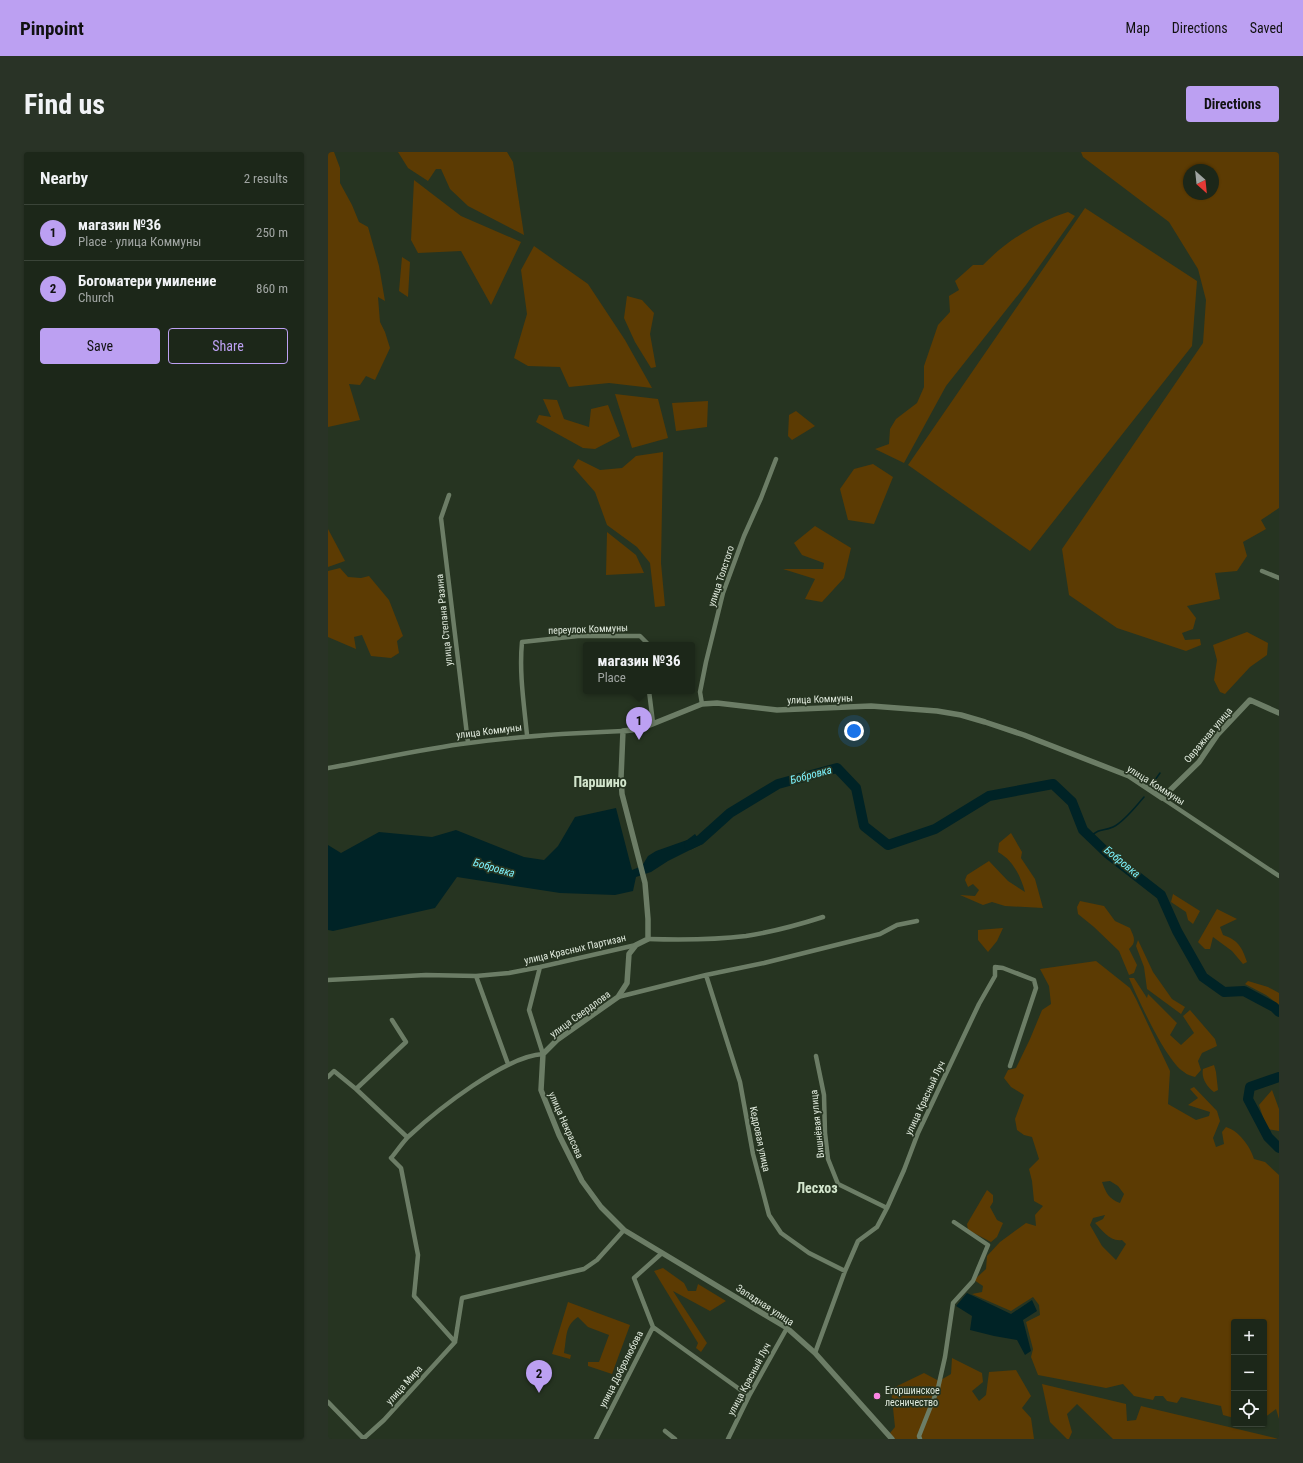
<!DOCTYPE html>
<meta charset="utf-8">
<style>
body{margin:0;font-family:"Roboto Condensed",sans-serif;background:#293326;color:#f1f3f6}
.controls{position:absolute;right:12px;bottom:12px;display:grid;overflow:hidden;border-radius:4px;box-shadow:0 1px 3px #0004}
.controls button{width:36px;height:36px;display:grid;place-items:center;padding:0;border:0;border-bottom:1px solid #3a4438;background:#1c2719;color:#f1f3f6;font:20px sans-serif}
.compass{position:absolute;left:855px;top:12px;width:36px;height:36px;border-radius:50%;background:#1c2719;box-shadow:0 1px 3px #0004;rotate:153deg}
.you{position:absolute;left:526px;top:579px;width:14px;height:14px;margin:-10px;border:3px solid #fff;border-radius:50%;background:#1a73e8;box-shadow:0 0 0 6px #1a73e833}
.badge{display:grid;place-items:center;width:26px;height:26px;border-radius:50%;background:#bca0f2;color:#111;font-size:13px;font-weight:700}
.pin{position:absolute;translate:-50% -33px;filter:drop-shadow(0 1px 2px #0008)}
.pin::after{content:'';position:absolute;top:21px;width:14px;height:12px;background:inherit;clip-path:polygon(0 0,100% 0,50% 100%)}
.popup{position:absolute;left:255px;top:490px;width:112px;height:52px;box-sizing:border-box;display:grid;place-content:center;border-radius:4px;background:#1c2719;filter:drop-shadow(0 1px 3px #0005);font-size:13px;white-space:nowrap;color:#a0a5a2}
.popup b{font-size:15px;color:#f1f3f6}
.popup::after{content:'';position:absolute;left:50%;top:100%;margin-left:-8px;border:8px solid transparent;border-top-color:#1c2719}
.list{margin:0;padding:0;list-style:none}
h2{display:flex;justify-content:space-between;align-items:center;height:52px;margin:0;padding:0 16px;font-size:17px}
h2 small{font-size:13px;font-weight:400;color:#a0a5a2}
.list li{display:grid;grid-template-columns:26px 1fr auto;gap:12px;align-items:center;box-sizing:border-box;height:56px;padding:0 16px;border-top:1px solid #3a4438}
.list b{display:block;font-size:15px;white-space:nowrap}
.list p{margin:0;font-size:13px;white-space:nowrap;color:#a0a5a2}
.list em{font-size:13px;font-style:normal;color:#a0a5a2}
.actions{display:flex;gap:8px;padding:12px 16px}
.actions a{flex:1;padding:9px 0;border:1px solid #bca0f2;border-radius:4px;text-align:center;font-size:14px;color:#bca0f2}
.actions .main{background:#bca0f2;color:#111}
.icon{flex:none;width:22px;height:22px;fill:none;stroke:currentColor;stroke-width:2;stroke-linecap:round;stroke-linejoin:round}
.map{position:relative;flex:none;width:951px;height:1287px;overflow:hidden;border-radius:4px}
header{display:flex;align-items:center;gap:24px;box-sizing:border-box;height:56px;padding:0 20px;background:#bca0f2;color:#111}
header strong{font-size:19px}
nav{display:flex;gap:22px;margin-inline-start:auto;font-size:14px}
.intro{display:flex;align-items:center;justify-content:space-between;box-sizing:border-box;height:96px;padding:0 24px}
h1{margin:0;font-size:28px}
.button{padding:10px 18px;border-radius:4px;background:#bca0f2;color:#111;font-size:14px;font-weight:700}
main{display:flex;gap:24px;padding:0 24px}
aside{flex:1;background:#1c2719;border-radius:4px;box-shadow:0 1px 3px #0004}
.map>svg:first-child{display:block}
</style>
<header>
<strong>Pinpoint</strong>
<nav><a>Map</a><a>Directions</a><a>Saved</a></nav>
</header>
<div class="intro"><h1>Find us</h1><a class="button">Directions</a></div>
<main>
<aside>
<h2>Nearby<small>2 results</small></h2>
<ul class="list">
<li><span class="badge">1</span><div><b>магазин №36</b><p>Place · улица Коммуны</p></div><em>250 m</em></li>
<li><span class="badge">2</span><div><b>Богоматери умиление</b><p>Church</p></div><em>860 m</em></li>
</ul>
<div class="actions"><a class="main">Save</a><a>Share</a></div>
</aside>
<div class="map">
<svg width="951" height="1287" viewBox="0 0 951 1287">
<rect width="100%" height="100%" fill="#263421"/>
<path fill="#5c3b03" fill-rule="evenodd" d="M0,0H6L12,16V31L24,53L31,70L40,75L51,114L57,149L50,145L52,170L57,180L62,196L47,228L38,224L32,233L21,232L32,268L0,275Z
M70,0H179L185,10L196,83L140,54L122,37L113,17H108L100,29L80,16Z
M753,0H951V356L933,368L938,377L915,390L919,404L909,419L887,421L892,447L859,454L868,466L865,477L854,481L857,488L872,487L873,493L858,499L789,476L741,443L734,397L875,191L878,148L870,117L841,70L755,5ZM861,18H885V42H861Z
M86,28L133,64L193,90L163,153L133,99L90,101L83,88Z
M757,56L869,129L864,194L702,399L580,313Z
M740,60L747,64L698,133L618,234L576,311L547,297L561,292L562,277L568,267L589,251L596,235V214L610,173L622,160L621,144L631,138L627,129L645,113H655C678,89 709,70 740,60Z
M206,94L260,132L297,188L324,236L281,231L241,235L232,215L200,214L186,206L199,162L193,118Z
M74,105L82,110L80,145L71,139Z
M299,144L314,148L326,161L322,182L328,215L323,216L307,190L296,166Z
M287,242L330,247L340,286L304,296Z
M215,247L229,248L236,267L261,275L263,257L280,253L292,284L267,297L255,296L208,270L211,263L223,265Z
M380,249L379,275L348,279L344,251Z
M468,259L487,274L464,288L460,284L461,263Z
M335,300L333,411L337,454L327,455L322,411L309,395L279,373L267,340L245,315L250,307L272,318L294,316L308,304Z
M545,312L565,325L546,372L520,368L512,337L526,317Z
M487,374L523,396L516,426L494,450L477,447L487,427L455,417H495L496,411L474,403L466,391Z
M0,377L17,409L0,415Z
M279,380L308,403L316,421L278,423Z
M12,416L20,425L33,426L41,424L61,448L75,484L69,489L71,501L63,506L43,504L34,483L26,485L28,497L0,485V419Z
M919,480L940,491L939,503L922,515L897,542L892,540L886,528L889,508L885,493Z
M683,681L694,700L693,706L707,727L715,756L677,754L664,750L655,753L632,743L647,744L651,738L645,732L640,735L637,728L639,723L661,709L680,729L697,740C693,725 685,708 670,700L671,691Z
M845,742L872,759L865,772L860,768L858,760L843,750Z
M752,749L776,754L787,769L802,776C806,785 809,790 801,797L809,813L806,821L801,823L791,799L766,775L750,762L749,755Z
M889,757L909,767L892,775L895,783C910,788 914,795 919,810L915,812L904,799L885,785L882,797H877L870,790Z
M675,776L669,789L660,800L650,788V778Z
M810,788L825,820L844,847L857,855L853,862L819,837L816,815L808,794Z
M768,809L802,836L808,847L842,919L840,952L868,968L881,964L882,960L860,953L870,946L862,937L866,935L889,959L892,969L885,986L888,995L896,992L894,980L898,975C911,979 922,994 926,1007L937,1010L951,1023V1267L948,1257L936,1266V1170H906V1266L895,1263L893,1254L853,1245L849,1251L839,1249L835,1244H827L825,1248L806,1244L795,1232L778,1236L710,1223L703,1205L705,1197L698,1170L712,1163L711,1153L705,1145L683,1159L644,1142L654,1140L655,1134L646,1128L658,1117L659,1104L672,1090L698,1071L708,1074L707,1063L715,1054L706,1049L704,1029L701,1017L711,1007L704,985L696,983L689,978L687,967L696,943L683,935L676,926L680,918L688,916L702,887L714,858L723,852L721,834L712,817ZM782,1029L790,1034L796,1042L792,1051C781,1047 778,1041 774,1030ZM777,1063L775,1067L767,1071C774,1078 782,1090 794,1088L798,1092L788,1108L774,1094L762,1073L765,1066Z
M801,826H806L819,846L820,842L849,871L842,883L853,893L866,881L855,864L862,858L887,887L889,894L874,901L870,909L873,918L867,925C864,924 859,923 856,920C838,909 810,847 801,826Z
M920,829L940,835L951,841V853L938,843L917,832Z
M886,913L888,920L890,938L886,940C879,935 873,926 875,917Z
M944,938L951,957V979L939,977L931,953Z
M659,1038L665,1043V1050L662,1055L669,1068L675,1071L669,1085L663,1090L640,1078L639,1072Z
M335,1116L356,1131L360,1139H368L370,1132L398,1149L382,1159L345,1139L379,1191L373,1200L368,1196L370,1191L326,1119Z
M240,1150L302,1173L284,1222L260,1214V1210H271L281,1183L260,1175L250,1165C236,1174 239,1187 236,1201L243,1203L242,1207L224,1202Z
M624,1206L654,1221L655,1230L644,1239L651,1249L658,1243L661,1220L688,1218L703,1244L694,1256L703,1266L706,1287H567L562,1281L567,1275L563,1237L596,1221L611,1229L623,1222Z
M714,1232L798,1252L799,1269L808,1268L813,1254L951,1287H785L749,1252L739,1262L744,1280L741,1287H739L722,1270Z"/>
<path fill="#002326" d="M288,656L304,718L314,714L320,704L328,699L359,688L367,682L374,692L340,709L323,720L308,725L305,739L287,743L232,741L129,725L107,756L5,779L0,778V693L13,701L51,680L104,685L128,678L196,705L216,708L230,694L247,665Z
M639,1141L683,1162L704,1148L709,1159L695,1168L703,1199L697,1203L689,1188L666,1184L642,1178L644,1164L628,1154Z"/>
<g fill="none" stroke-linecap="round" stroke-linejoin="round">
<path stroke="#002326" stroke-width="1.5" d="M822,635L832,621
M762,685C773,675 774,680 785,675C796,670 808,654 816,645"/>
<path stroke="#002326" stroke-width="10" d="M361,693L372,688L402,661L450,632L509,616L528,636L536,674L560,693L607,677L661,644L725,632L744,650L755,678L779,701L833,743L849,779L875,825L896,840L916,839L946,855L951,860
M951,925L922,935L920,947L940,985L951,996"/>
<path stroke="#6c7d66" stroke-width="4.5" d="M121,343L113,366L140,591
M934,419L951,426
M321,539L325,571
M374,552L372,540L378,510L395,441L416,384L433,346L448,307
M199,583C196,552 191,521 194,490L250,484H312L319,491V493
M0,616C47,608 93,597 141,591C192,584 243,581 295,579
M834,646L951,724
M320,787C352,788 385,788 418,784C444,780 470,773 495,765
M378,823L412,930L425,1002L441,1063L453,1081L481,1101L517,1119
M148,824L180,912
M0,828L98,823L148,824L181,821L212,815L308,793
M290,845L378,823L436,811L552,782L569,773L589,769
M488,904L496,943L497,981L500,1007L510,1032L559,1056
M0,925L6,919L28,937L79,985
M28,937L78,890L64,868
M325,1175L306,1126L334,1101
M127,1190L86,1144L90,1103L73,1016L63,1006C69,999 74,991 81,984C109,958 177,904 215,902L201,858L212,815
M127,1190L134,1146L256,1117L269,1108L296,1078
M487,1201L517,1119L530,1089L549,1075L559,1056L576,1018L590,981L641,873L651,852L667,824V815L675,816L706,828L708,836L682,914
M0,1250L36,1287
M337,1279L347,1287
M35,1287L56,1268L127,1190
M268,1287L325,1175L421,1244
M400,1287L421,1244L459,1176
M592,1287L591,1284L610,1236L617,1205L625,1151L645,1129L660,1093L626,1070"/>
<path stroke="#6c7d66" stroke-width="5.5" d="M564,1287L487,1201L459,1176L296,1078L273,1055L254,1029L231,983L213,938L215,902L229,888L290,845L299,831L301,802L308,793L320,787V767L317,731L294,642L293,626L295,579L312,577L374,552L389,551L449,558L543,554L609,559L633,563L657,570L696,583L801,624L834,646L871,610L890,582L922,548L951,561"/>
</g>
<circle fill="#fc86e3" stroke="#263421" stroke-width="1.5" cx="549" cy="1244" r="4"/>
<g text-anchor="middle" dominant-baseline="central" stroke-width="3.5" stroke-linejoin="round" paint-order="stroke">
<g font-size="10" fill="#e0eadd" stroke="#263421">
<text transform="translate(393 424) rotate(-72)">улица Толстого</text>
<text transform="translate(116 468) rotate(-96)">улица Степана Разина</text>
<text transform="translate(260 477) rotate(-2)">переулок Коммуны</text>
<text transform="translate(492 547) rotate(-2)">улица Коммуны</text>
<text transform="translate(161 579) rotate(-7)">улица Коммуны</text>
<text transform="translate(880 583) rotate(-50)">Овражная улица</text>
<text transform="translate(828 633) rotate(32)">улица Коммуны</text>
<text transform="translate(247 797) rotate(-13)">улица Красных Партизан</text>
<text transform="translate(252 862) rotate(-36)">улица Свердлова</text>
<text transform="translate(597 946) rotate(-65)">улица Красный Луч</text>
<text transform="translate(489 972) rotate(-96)">Вишнёвая улица</text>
<text transform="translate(238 973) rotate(66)">улица Некрасова</text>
<text transform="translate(432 987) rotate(78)">Кедровая улица</text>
<text transform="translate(437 1153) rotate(33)">Западная улица</text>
<text transform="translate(293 1217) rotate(-63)">улица Добролюбова</text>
<text transform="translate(421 1227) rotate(-62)">улица Красный Луч</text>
<text transform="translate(76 1233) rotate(-48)">улица Мира</text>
</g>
<g font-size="10" fill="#e0eadd" stroke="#263421" text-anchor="start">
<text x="557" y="1238">Егоршинское<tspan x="557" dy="12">лесничество</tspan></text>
</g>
<g font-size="11" font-style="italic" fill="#7df4fe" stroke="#263421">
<text transform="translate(483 623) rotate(-15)">Бобровка</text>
<text transform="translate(794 710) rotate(39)">Бобровка</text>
<text transform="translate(166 716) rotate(16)">Бобровка</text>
</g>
<g font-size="14" font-weight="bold" fill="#d3e6cd" stroke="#263421">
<text x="272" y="630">Паршино</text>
<text x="489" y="1036">Лесхоз</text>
</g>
</g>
</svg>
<div class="controls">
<button>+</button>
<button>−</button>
<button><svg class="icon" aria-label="locate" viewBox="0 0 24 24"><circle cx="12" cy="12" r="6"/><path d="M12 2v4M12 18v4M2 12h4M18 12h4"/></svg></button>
</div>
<svg class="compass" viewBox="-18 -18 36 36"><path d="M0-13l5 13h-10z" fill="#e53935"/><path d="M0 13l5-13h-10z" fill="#a0a5a2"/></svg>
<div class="you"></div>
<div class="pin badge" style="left:311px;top:588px">1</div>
<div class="popup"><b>магазин №36</b>Place</div>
<div class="pin badge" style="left:211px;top:1241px">2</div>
</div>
</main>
